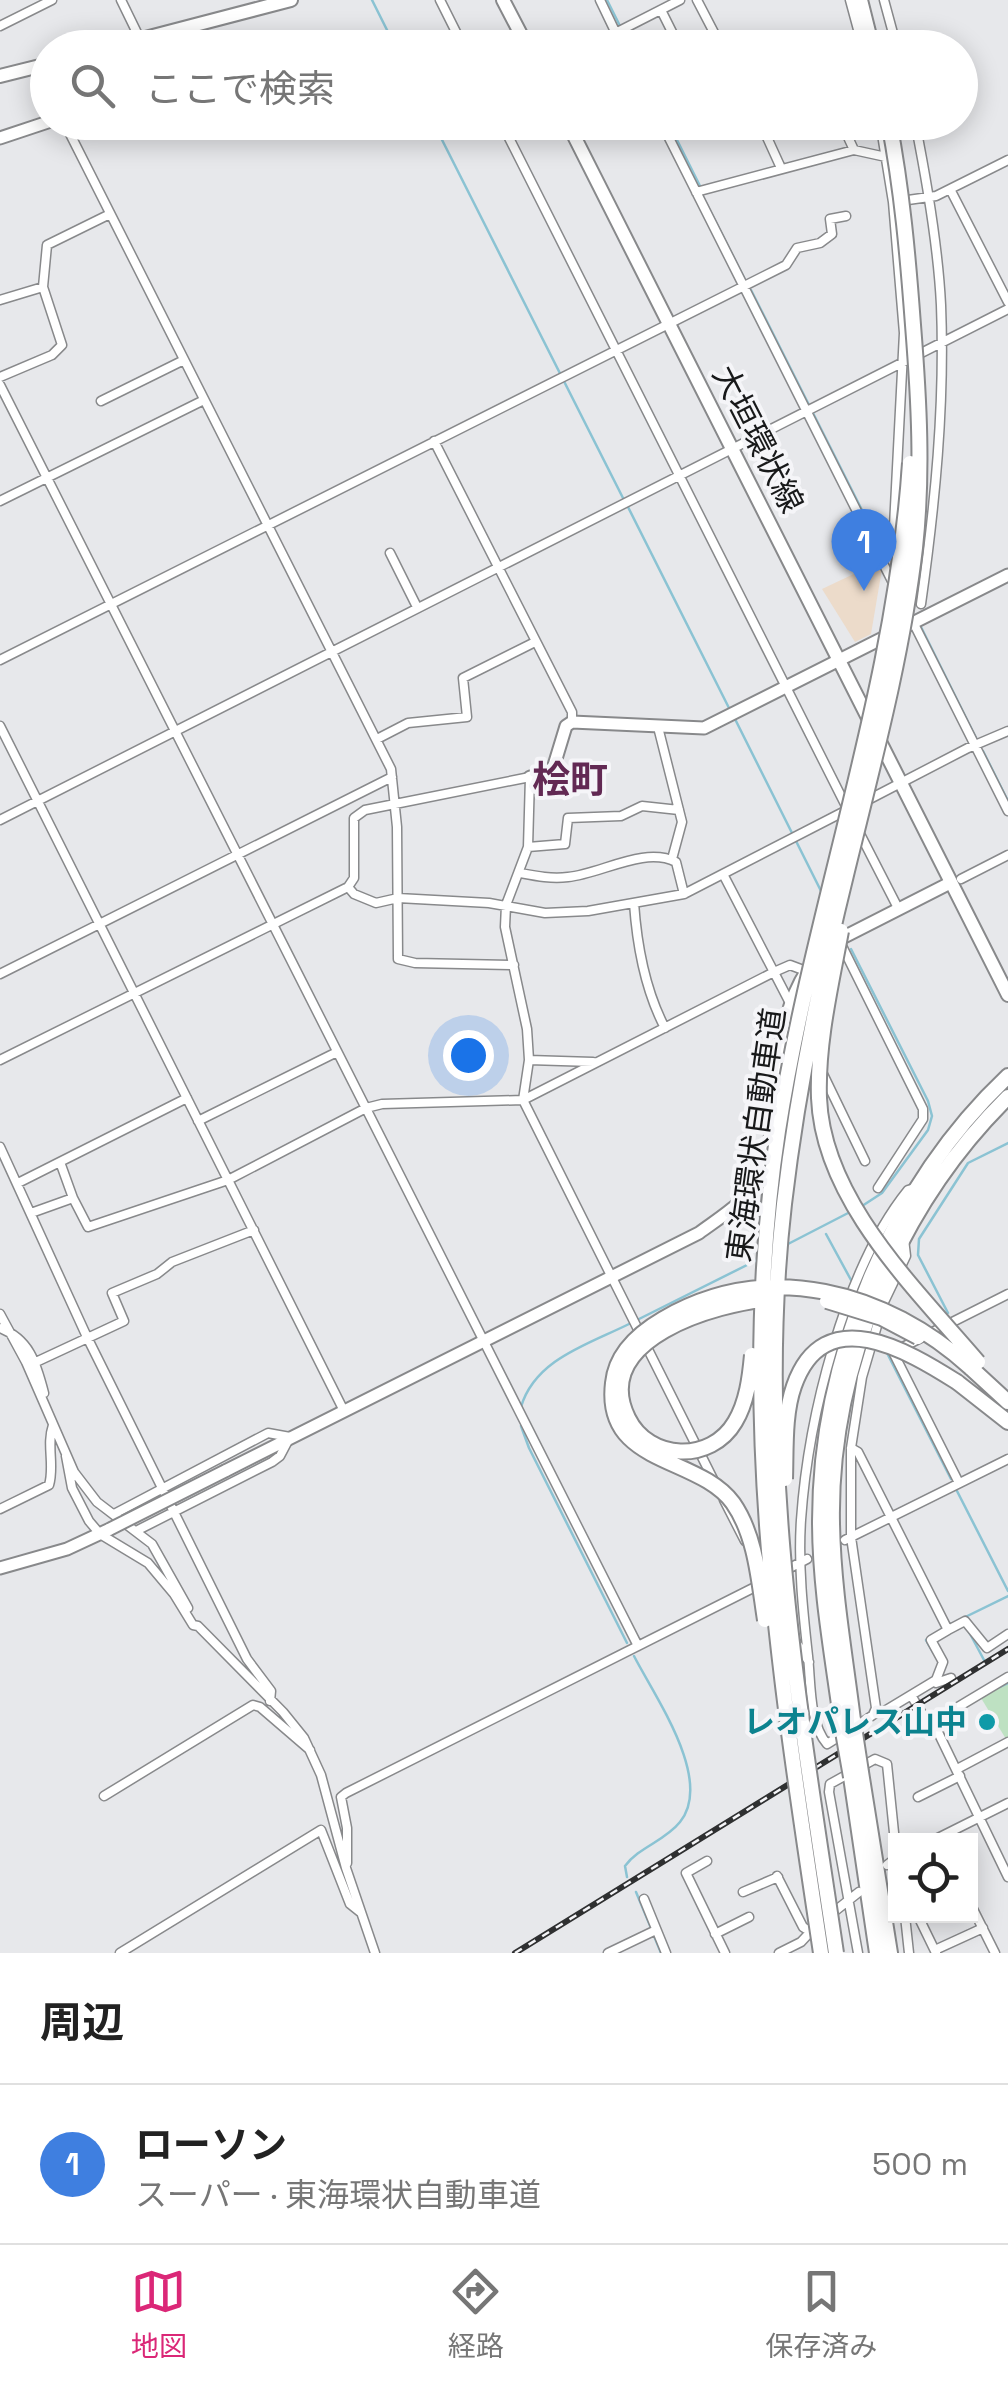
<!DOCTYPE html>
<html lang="ja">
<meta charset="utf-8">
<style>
body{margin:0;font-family:"Space Grotesk","Noto Sans JP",sans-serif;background:#f6f6f6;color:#222}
.controls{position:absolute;right:30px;bottom:30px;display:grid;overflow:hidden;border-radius:0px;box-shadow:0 5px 25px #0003}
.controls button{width:90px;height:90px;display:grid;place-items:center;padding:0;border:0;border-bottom:2px solid #e0e0e0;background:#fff;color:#222;font:50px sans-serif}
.you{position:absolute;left:468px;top:1055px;width:35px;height:35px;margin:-25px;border:8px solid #fff;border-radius:50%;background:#1a73e8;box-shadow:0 0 0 15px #1a73e833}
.badge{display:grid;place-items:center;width:65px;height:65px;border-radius:50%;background:#db2777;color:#fff;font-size:32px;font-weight:700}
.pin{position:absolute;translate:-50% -82px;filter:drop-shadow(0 2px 5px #0008)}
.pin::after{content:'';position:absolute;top:52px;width:35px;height:30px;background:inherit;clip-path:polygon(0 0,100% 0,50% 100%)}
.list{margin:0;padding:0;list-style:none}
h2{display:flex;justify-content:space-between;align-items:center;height:130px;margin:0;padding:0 40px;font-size:42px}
h2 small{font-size:32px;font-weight:400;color:#767676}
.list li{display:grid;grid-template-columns:65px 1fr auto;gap:30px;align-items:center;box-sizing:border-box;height:160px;padding:0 40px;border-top:2px solid #e0e0e0}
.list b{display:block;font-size:38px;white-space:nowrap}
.list p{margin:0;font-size:32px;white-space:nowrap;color:#767676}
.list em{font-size:32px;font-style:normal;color:#767676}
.icon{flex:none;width:55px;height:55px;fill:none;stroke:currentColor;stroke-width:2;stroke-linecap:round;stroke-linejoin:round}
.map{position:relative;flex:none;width:1008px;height:1953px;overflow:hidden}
.search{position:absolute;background:#fff;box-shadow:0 5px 25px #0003;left:30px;right:30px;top:30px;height:110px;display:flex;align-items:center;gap:25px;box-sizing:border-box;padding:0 35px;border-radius:55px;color:#767676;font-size:38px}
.sheet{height:290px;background:#fff}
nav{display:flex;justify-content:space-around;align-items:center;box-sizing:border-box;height:140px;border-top:2px solid #e0e0e0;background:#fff;font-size:28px;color:#767676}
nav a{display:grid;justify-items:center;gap:5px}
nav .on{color:#db2777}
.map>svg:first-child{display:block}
</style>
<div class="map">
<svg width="1008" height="1953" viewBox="0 0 1008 1953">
<rect width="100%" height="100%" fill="#e7e8eb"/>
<path fill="#ecdbca" d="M879,562L882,569L871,634L855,642L822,589Z"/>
<path fill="#bee1c2" d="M1008,1681V1738L1006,1739L981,1698Z"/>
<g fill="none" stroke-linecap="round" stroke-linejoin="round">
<path stroke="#8bc3d3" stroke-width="2.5" d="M372,0L396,48
M607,0L620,26
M622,33L630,48
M433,122L624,500
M668,122L700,186
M702,195L744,278
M751,290L809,405
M813,413L880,546
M628,507L730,710
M921,627L976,738
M734,717L822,893
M983,751L1007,799
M851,949L928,1101L932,1116L928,1130L882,1193L859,1208
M826,1234L851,1280
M788,1244L852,1211
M948,1313L918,1255L919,1239L968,1163L1008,1143
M639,1319L759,1259
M886,1351L951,1479
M521,1407C535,1359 589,1344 629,1324
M521,1426L529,1448L627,1643
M957,1491L1008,1591
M951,1624L1008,1596
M968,1630L984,1660
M929,1638L926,1640L933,1652
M1000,1687L1008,1683
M627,1877L625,1866C639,1847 665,1841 680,1822C714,1780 655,1697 634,1656
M636,1892L651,1928
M654,1936L661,1953"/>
<defs>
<path id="street" d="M121,0L140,39
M440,0L464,48
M600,0L623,48
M697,0L722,48
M850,0L863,48
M884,0L897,48
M661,10L680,48
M0,26L52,0
M586,48L680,0
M37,67L48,88
M64,122L391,769L397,827L398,959L415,963L514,965
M501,122L848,810
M661,122L893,583
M760,122L781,168
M841,122L854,150
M915,122C927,182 938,244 941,305C945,405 935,505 921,604
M950,189L1008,302
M696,192L854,150L886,157
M901,201L936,196L1008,160
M0,300L43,287
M0,377L52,355L62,345L43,287L47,245L110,214
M0,385L638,1646
M101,401L184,360
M434,441L572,712V722
M0,501L204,400
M390,553L417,607
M879,554L889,550L894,526L904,333L893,202L880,122
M913,622L1008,811
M0,660L786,265L797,248L820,243L832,234L830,219L846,216
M0,726L344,1411
M658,727L682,822L672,859
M377,739L408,723L467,717L463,678L535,642
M864,802L968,748L1008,731
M0,820L1008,309
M859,832L898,908
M528,847L565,844L568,818L621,816L642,806L679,810
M520,873C536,876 551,879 568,877C601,874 644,846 676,862L684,894
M723,874L792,1007
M961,879L1008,855
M348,887L354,894L376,903L398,898L489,903L545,913L588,911L684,894L847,810
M634,903C637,946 645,990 665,1028
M841,944L923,1109V1119L878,1188
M0,974L392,777
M0,1060L348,887L354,878V818L365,810L530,777L528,847L506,905L505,927L527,1029L529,1060L523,1100L715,1483
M529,1060L593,1062
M821,1070L865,1161
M198,1121L337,1052
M0,1147L87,1337L247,1659L271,1691L270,1701
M18,1183L187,1098
M73,1198L88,1227L228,1180L366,1108L382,1104L523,1100L774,972L790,965L806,971
M31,1213L73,1198L60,1162
M0,1314L26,1362L74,1472L97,1502L152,1544L188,1608
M0,1328C29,1339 36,1362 44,1393
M36,1362L124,1321L112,1293L157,1274L172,1262L254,1230
M851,1448L858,1452L948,1630L965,1621L987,1648L1008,1634
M66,1456L72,1488L89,1521L100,1534L148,1563L174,1594L193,1625L198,1626L283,1712L304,1738L321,1775L346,1868L375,1953
M959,1483L893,1352L1008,1294
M724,1500L745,1541
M0,1509L49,1485C55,1465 46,1445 53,1425
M114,1514L268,1433L290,1437L280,1456L272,1462L138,1530
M845,1540L1008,1459
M784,1571L807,1559
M796,1642L809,1662
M1008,1677L938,1719L935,1726L1008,1877
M936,1683L951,1678
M911,1695L924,1717L935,1726
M876,1712H883L936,1680L943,1662L931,1640L948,1630
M855,1727L873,1715L876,1708L851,1537V1448L862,1377L884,1302L906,1256L904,1239
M843,1734L827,1744C809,1723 811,1684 808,1656C803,1611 798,1565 801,1520C808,1419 844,1269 908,1190L915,1188
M957,1769L1008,1742
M104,1796L253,1705L260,1707L310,1750
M918,1797L960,1776
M934,1840L1008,1803
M707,1861L686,1873L725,1953
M347,1863V1828L341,1797L346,1793L759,1585
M887,1865L896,1858
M777,1876L803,1927L811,1932
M743,1892L778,1877
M644,1899L666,1953
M970,1903L995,1953
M830,1915L859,1892
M905,1916L909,1953
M918,1916L936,1953
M715,1934L749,1917
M935,1950L983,1928
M120,1953L321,1830L350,1904L360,1912
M608,1953L656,1930
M779,1953L801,1942L815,1927
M858,1953L829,1792L830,1784L875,1759L887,1764L896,1852"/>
<path id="secondary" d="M0,138L48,122
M530,777L552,772L566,726L572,722L704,728L1008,575
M838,940L950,883
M225,1471L699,1233C722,1216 748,1201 761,1175C769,1158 770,1139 772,1121C778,1069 778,1015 807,970
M0,1568L67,1549L110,1529"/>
<path id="primary" d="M503,0L528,48
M107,48L291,0
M0,76L48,64
M567,122L1008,995"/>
<path id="highway" d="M860,0L872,48
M971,1368L1008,1402
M957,1382L1008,1422
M853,1720C845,1655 833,1589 832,1523C829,1369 898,1205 1008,1097
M842,1726C833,1658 820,1590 820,1521C820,1361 890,1187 1008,1076
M861,1772L890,1953
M851,1777L877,1953"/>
</defs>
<use href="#street" stroke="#88898b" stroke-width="11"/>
<use href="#secondary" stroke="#88898b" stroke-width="15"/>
<use href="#primary" stroke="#88898b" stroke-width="16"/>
<use href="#highway" stroke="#88898b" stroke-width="18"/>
<use href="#street" stroke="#fff" stroke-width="8"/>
<use href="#secondary" stroke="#fff" stroke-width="11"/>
<use href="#primary" stroke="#fff" stroke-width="12"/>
<use href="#highway" stroke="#fff" stroke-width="14"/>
<defs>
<path id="rail" d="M515,1953L1008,1649"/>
</defs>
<use href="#rail" stroke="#2f3031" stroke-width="6"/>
<use href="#rail" stroke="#f5f5f8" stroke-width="2.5" stroke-dasharray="8" stroke-linecap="butt"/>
<defs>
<path id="secondary-bridge" d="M110,1529L225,1471"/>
<path id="highway-bridge" d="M841,931C831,985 817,1043 819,1098C823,1200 915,1288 978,1362
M827,1301L882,1318L918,1337
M752,1355C750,1377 747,1402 735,1422C711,1463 649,1461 628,1418C589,1339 717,1303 771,1299
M785,1479C786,1449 784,1414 794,1386C824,1300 908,1351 957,1382
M765,1620C759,1582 756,1536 733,1503C698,1455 603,1466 613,1383C616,1353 639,1333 663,1319C768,1258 886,1291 971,1368
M853,1720L861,1772
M842,1726L851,1777
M821,1953C780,1680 736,1407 778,1131C813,907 895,691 910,463
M836,1953C799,1705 755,1456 784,1204C797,1093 819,984 846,875C872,768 902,659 915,548C923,474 919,400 913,325C908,257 902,190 889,122"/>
</defs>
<use href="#secondary-bridge" stroke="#88898b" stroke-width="15" stroke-linecap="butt"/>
<use href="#highway-bridge" stroke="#88898b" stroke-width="18" stroke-linecap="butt"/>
<use href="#secondary-bridge" stroke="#fff" stroke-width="11"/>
<use href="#highway-bridge" stroke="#fff" stroke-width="14"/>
</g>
<circle fill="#0f9aa8" stroke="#f5f5f8" stroke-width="4" cx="987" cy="1722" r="10"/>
<g text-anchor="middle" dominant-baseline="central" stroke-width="8" stroke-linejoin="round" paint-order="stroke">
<g font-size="32" fill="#18191a" stroke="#f5f5f8">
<text transform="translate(758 439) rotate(63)">大垣環状線</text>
<text transform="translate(756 1135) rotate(-82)">東海環状自動車道</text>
</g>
<g font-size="32" font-weight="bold" fill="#0d838f" stroke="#f5f5f8" text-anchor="end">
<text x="967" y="1722">レオパレス山中</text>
</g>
<g font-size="38" font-weight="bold" fill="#622953" stroke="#f5f5f8">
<text x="570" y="780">桧町</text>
</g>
</g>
</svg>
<div class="controls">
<button><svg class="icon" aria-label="locate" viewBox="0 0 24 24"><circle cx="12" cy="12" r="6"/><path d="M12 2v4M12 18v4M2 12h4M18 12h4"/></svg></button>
</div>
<div class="you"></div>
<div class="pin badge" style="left:864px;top:591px;background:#3f7fe0">1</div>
<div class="search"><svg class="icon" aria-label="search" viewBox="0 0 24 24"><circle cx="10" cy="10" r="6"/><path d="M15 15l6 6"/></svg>ここで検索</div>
</div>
<section class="sheet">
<h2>周辺<small></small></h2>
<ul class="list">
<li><span class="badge" style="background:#3f7fe0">1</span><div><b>ローソン</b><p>スーパー · 東海環状自動車道</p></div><em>500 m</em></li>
</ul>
</section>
<nav>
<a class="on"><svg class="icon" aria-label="map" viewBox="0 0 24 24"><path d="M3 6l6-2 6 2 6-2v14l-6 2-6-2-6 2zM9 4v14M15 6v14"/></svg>地図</a>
<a><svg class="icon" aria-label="directions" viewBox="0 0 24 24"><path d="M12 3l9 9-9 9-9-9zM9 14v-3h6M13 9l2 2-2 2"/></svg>経路</a>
<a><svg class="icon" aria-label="saved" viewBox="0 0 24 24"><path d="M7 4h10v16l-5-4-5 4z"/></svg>保存済み</a>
</nav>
